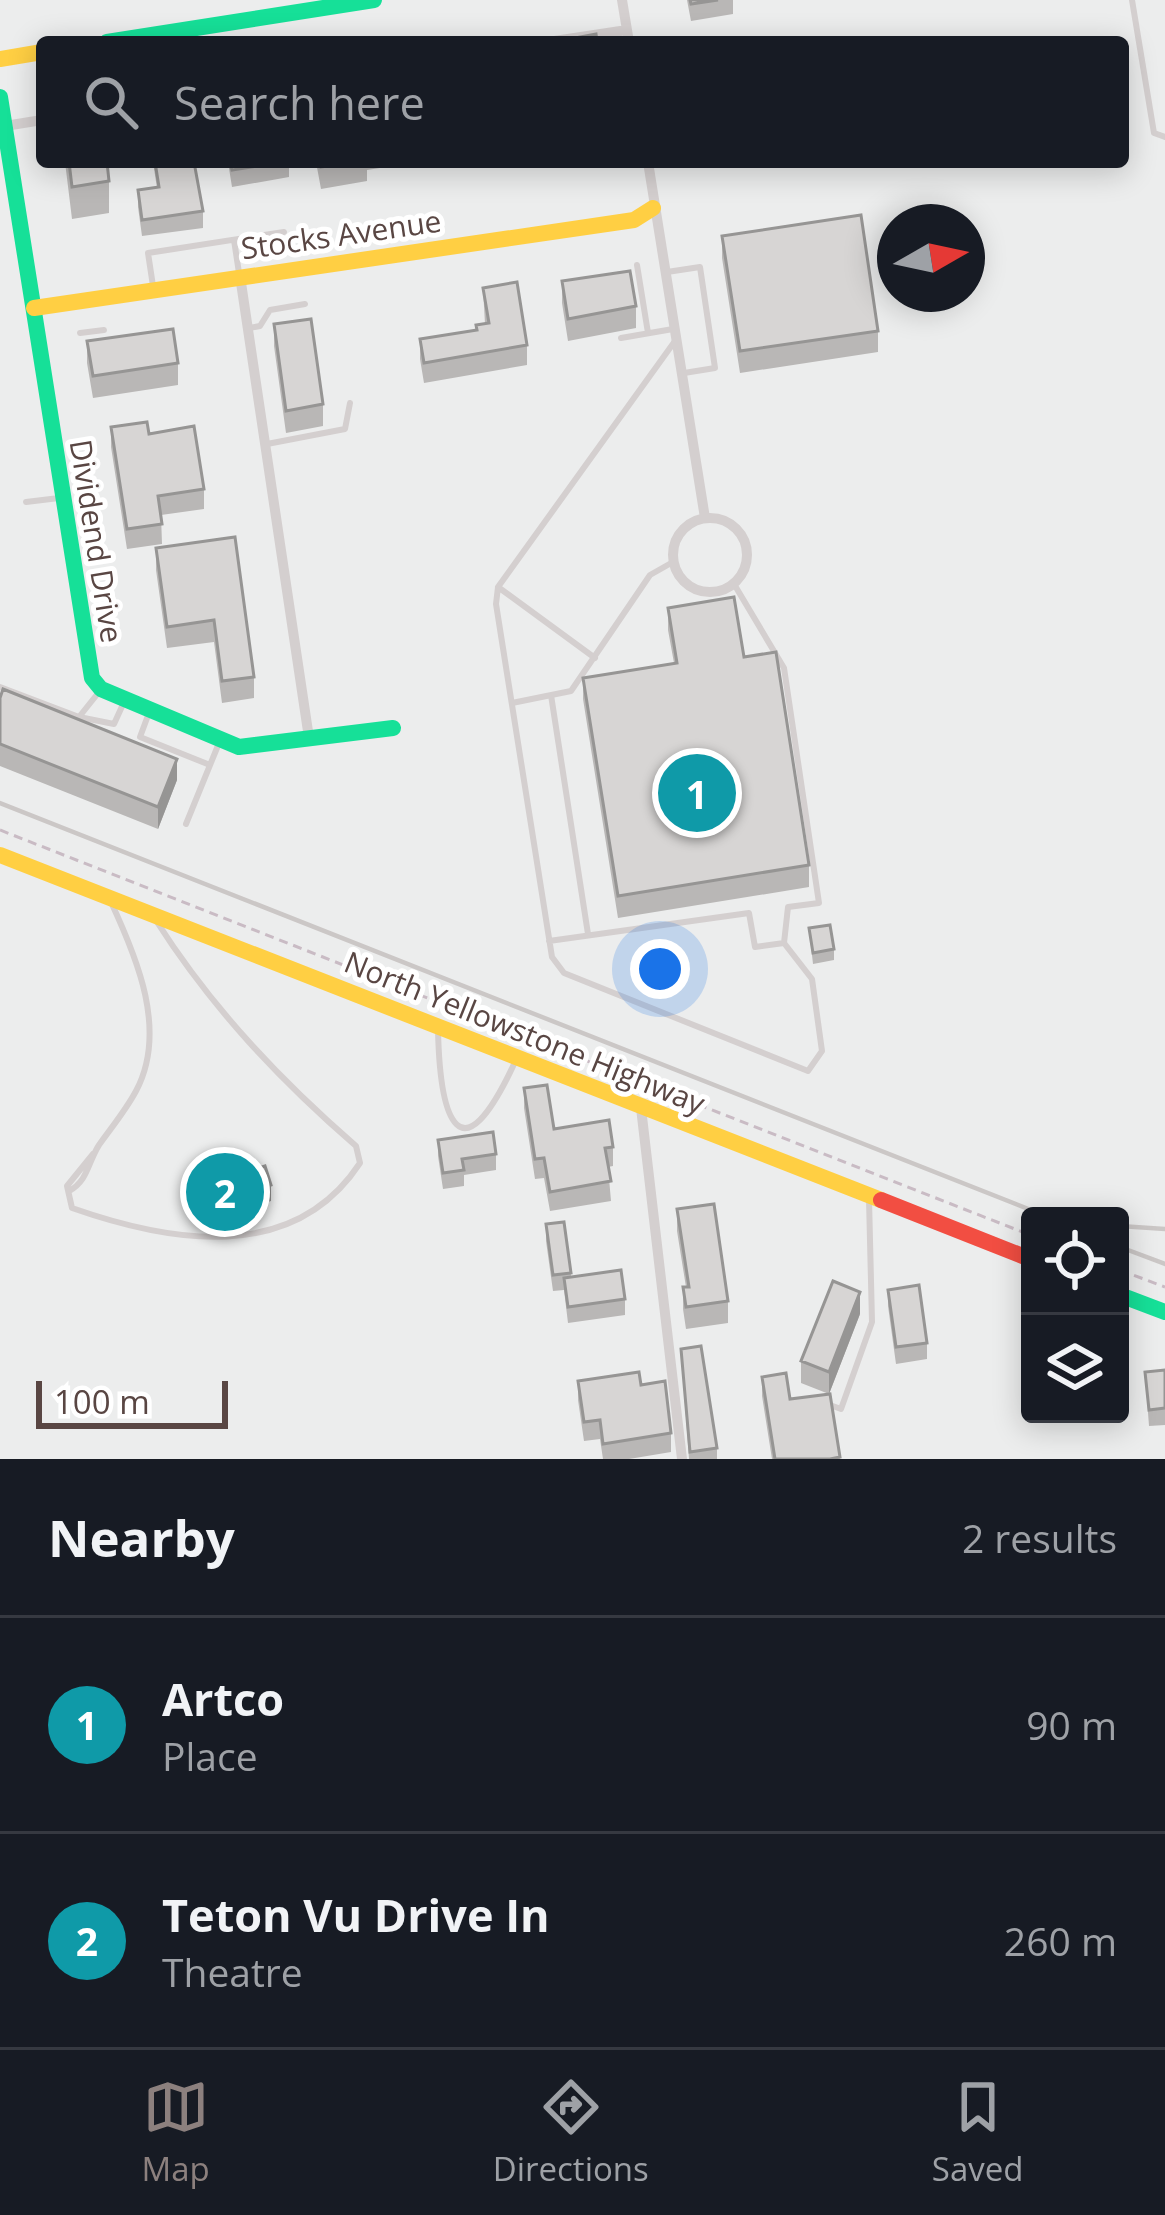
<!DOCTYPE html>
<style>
body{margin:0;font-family:"Open Sans",sans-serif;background:#20242c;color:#f1f3f6}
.controls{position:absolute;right:36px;bottom:36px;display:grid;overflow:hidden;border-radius:12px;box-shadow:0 6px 30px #0003}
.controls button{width:108px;height:108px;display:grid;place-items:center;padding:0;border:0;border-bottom:3px solid #363941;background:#171b24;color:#f1f3f6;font:60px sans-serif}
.compass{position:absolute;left:877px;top:204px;width:108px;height:108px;border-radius:50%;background:#171b24;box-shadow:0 6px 30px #0003;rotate:81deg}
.scale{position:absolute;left:36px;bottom:30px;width:192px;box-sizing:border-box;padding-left:12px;border:6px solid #594643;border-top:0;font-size:33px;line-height:42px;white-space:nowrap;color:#594643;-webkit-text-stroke:9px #fff;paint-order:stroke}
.you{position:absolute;left:660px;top:969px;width:42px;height:42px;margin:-30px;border:9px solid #fff;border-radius:50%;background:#1a73e8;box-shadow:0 0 0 18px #1a73e833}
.badge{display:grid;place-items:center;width:78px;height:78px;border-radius:50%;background:#8c807e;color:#fff;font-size:39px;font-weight:700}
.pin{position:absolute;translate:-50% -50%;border:6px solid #fff;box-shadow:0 3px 12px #0006}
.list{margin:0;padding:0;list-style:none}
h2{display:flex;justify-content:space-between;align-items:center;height:156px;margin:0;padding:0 48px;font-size:51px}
h2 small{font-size:39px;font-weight:400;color:#9ea1a6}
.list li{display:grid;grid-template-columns:78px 1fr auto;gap:36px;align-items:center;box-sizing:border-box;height:216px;padding:0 48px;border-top:3px solid #363941}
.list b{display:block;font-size:45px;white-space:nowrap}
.list p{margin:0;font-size:39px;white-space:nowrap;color:#9ea1a6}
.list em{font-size:39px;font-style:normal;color:#9ea1a6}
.icon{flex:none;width:66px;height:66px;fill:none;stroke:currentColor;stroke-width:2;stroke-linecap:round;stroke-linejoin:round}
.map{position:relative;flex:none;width:1165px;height:1459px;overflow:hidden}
.search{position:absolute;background:#171b24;box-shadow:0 6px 30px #0003;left:36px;right:36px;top:36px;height:132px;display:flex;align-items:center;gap:30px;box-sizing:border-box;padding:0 42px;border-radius:12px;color:#9ea1a6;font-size:45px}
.sheet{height:588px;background:#171b24}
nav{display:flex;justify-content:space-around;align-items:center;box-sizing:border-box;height:168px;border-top:3px solid #363941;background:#171b24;font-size:33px;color:#9ea1a6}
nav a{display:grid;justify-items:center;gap:6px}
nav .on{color:#8c807e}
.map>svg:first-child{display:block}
</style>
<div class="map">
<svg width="1165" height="1459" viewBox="0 0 1165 1459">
<rect width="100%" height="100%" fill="#eceded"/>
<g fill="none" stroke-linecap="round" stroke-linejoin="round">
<path stroke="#c9bbc4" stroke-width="3" stroke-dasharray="9 6" stroke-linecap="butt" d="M0,830L1030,1235
M1120,1270L1165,1287"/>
<path stroke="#d4cfcf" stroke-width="6" d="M1132,0L1154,133L1165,137
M234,240L239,273
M637,265L648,333
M667,272L700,267L715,368L684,373
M153,286L148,253L284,232
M249,328L260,326L270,310L305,304
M80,333L104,330
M621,338L673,329
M675,341L498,587L496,604L552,957L564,973L808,1071L822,1051L812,979L784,943L788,907L819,903L784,668L734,584
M267,444L345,429L350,403
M26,502L59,498
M498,587L595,658
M0,687L79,717L114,724L124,702
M551,695L588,934
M512,703L571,691L650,575L673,562
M150,710L140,737L210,765
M79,717L99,692
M186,824L219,743
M549,941L749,913L755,947L784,943
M438,1030C440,1120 460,1181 515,1062
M93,1154L67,1186L72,1208C169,1242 293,1265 360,1163L356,1146C279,1079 212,1008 157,922
M69,1191C88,1181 88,1162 99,1145C111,1128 126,1110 136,1091C168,1031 137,958 111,902
M830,1405L841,1409L872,1322L869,1199"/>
<path stroke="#d4cfcf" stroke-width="10" d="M622,0L629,42
M548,42L627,30
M5,126L42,120
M648,162L705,518
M240,276L309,738
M673 555a37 37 0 1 1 74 0a37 37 0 1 1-74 0Z
M641,1108L682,1459"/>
<path stroke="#16e098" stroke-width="16" d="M107,42L374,0
M0,97L92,678L101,689L239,747L393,728
M1120,1295L1165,1312"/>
<path stroke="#ffcf43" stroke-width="16" d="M0,59L42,52
M34,308L634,220L653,208
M0,855L881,1200"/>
<path stroke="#f24e42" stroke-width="16" d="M881,1200L1030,1259"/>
<path stroke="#cbc7c6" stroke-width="4.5" d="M0,803L1046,1216
M1120,1226L1165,1229
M1120,1247L1165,1264"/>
</g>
<path fill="#b9b7b6" d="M687,0H733V14L691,21Z
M65,162H107L109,181V213L72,219Z
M153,162H194L203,211V228L142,236L138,207V190L157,188Z
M228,162H289V177L232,187Z
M316,162H418L367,170V181L321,189Z
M722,236L878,331V352L740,373L722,258Z
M562,281L636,306V328L568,341L562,303Z
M483,288L527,345V365L424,383L420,359V339L476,330L485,324Z
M274,324L323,404V426L286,433L274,346Z
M87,341L178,363V385L93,398L87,363Z
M111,427L204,489V509L161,515L162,544L127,549L111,447Z
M235,537L254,677V698L222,703L214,642L167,648L156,570V548Z
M668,608L744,657L809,865V887L618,918L583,699V678L674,663L668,630Z
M0,698L177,780L158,829L0,766Z
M809,928L834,949V960L813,964Z
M524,1088L554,1129L613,1147V1166L608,1167L611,1201L550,1211L544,1178L535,1179L524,1108Z
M438,1140L496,1154V1170L464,1175V1186L443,1189L438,1156Z
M677,1209L728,1301V1323L686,1329L683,1309V1287H686L677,1231Z
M546,1224L571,1273V1277L625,1299V1315L568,1323L564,1290L553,1291L546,1241Z
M888,1290L927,1343V1359L896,1364L888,1306Z
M860,1314L829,1394L801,1383V1361Z
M1026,1334H1030V1396L1026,1356Z
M681,1349L717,1448V1459H689Z
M1165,1370V1425L1149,1426L1145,1372Z
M762,1377L790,1399L830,1394L840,1459H772L762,1396Z
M578,1381L641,1385L671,1433V1452L629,1459H603L600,1439L584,1441L578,1400Z"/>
<path fill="#969594" d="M177,759V780L158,829V807Z
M271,1185V1201L227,1214V1198Z
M860,1292V1314L829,1394V1372Z"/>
<path fill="#d7d5d4" stroke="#969594" stroke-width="3" d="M690,0H718L691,4Z
M596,34L597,42H554Z
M69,162H107L109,181L72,187Z
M155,162H194L203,211L142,220L138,190L159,187Z
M230,162H282L232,170Z
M320,162H351L321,167Z
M861,215L878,331L740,351L722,236Z
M630,271L636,306L568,319L562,281Z
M517,282L527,345L424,363L420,339L477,330L476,325L489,323L483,288Z
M311,319L323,404L286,411L274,324Z
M173,329L178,363L93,376L87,341Z
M147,422L149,434L194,426L204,489L158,496L162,524L127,529L111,427Z
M235,537L254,677L222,681L214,620L167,627L156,548Z
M734,597L744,657L776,652L809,865L618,896L583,678L677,663L668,608Z
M3,689L177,759L158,807L0,744V698Z
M830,925L834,949L813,953L809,928Z
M547,1085L554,1129L609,1120L613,1147L605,1148L611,1181L550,1192L544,1158L535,1159L524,1088Z
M493,1132L496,1154L462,1159L464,1170L443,1173L438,1140Z
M265,1166L271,1185L227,1198L225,1184L236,1182L235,1176Z
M714,1204L728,1301L686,1307L683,1287H689L677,1209Z
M564,1222L571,1273L553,1275L546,1224Z
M621,1270L625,1299L568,1307L564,1278Z
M833,1281L860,1292L829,1372L801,1361Z
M919,1285L927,1343L896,1347L888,1290Z
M1026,1334H1030V1375Z
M701,1346L717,1448L690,1452L681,1349Z
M1165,1370V1408L1149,1410L1145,1372Z
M639,1372L641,1385L665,1381L671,1433L603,1444L600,1420L584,1422L578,1381Z
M786,1373L790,1399L830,1394L840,1457L830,1459H775L762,1377Z"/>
<g text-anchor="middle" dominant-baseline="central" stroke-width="10" stroke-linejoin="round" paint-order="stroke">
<g font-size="30" fill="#594643" stroke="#fff">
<text transform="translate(341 234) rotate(-8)">Stocks Avenue</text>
<text transform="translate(97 541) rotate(81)">Dividend Drive</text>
<text transform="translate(525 1032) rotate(22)">North Yellowstone Highway</text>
</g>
</g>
</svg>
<div class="controls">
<button><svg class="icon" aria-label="locate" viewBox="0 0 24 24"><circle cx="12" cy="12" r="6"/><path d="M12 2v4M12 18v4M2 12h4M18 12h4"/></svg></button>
<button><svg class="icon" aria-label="layers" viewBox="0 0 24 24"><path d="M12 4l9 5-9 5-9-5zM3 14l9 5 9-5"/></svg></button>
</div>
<svg class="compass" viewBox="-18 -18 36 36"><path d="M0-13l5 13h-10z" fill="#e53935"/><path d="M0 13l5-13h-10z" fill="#9ea1a6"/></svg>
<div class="scale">100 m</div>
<div class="you"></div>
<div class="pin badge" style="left:697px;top:793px;background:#0f9aa8">1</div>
<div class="pin badge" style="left:225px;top:1192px;background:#0f9aa8">2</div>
<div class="search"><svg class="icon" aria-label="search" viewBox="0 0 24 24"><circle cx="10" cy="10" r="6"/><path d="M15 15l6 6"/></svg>Search here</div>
</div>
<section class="sheet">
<h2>Nearby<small>2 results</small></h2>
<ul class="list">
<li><span class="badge" style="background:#0f9aa8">1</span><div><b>Artco</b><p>Place</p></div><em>90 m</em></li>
<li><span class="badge" style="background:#0f9aa8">2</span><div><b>Teton Vu Drive In</b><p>Theatre</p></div><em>260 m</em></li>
</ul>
</section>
<nav>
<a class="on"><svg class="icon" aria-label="map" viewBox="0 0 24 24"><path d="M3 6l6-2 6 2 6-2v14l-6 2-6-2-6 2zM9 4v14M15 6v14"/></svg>Map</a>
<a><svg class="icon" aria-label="directions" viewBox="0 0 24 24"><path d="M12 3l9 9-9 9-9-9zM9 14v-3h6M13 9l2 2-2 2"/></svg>Directions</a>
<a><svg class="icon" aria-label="saved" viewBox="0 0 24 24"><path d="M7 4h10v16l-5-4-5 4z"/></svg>Saved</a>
</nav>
